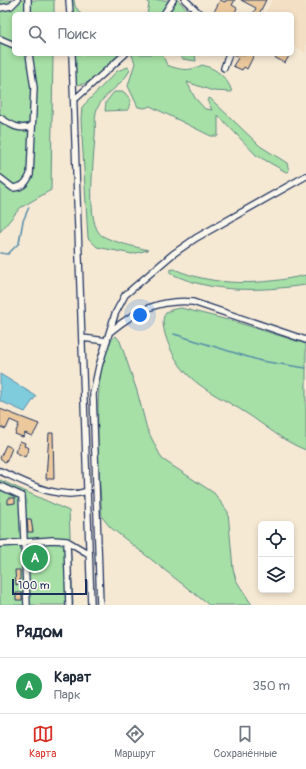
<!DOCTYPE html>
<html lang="ru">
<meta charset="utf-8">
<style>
body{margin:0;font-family:Pangolin,sans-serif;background:#f2f2f3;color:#1f2937}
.controls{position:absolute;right:12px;bottom:12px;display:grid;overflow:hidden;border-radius:6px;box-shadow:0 2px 6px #0003}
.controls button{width:36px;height:36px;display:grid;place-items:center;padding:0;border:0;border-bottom:1px solid #e0e1e3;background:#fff;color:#1f2937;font:20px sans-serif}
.scale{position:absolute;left:12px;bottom:10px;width:75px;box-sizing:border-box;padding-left:4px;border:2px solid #1b2f5e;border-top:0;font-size:11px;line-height:14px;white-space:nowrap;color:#1b2f5e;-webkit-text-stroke:3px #fbf7ec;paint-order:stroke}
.you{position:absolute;left:140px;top:315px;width:14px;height:14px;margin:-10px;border:3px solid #fff;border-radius:50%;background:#1a73e8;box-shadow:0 0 0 6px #1a73e833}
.badge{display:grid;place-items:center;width:26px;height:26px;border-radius:50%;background:#d93025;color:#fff;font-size:13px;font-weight:700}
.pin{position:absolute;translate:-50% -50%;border:2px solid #fff;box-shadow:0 1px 4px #0006}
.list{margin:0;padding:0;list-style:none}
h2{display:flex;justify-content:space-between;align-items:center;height:52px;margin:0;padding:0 16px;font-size:17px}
h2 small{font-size:13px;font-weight:400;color:#747a83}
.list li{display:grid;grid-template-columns:26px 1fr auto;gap:12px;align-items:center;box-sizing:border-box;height:56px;padding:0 16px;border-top:1px solid #e0e1e3}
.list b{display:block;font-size:15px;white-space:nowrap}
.list p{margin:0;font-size:13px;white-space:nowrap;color:#747a83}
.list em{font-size:13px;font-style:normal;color:#747a83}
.icon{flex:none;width:22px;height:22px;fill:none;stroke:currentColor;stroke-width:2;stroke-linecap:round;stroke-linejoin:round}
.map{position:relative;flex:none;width:306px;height:605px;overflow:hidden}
.search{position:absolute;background:#fff;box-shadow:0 2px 6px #0003;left:12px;right:12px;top:12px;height:44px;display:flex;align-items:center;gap:10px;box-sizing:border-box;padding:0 14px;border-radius:6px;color:#747a83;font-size:15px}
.sheet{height:108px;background:#fff}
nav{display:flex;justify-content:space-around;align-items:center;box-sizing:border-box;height:56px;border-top:1px solid #e0e1e3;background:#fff;font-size:11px;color:#747a83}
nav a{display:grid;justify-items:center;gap:2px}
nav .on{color:#d93025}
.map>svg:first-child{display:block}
</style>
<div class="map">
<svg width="306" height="605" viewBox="0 0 306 605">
<rect width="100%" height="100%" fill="#f6e9d4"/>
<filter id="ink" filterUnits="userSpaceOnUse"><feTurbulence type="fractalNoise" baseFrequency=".025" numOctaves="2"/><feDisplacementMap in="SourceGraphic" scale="8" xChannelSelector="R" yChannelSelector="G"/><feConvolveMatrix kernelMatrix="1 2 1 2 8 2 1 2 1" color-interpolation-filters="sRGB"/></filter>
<g filter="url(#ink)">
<path fill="#f3dfc4" d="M270,0H306V53L292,45V14H264L272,1Z"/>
<path fill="#a6e0a6" stroke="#608882" d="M0,0H54V14H14V54H53L51,190L20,208L0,232Z
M71,0H74L75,6L81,14H72Z
M147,0H178L191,14H147L149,4Z
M73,54H122C111,63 89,89 75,84Z
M128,54H162L167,65C180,70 189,72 202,65C216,68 228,78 232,92L213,91L187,82L195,98L205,109L212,110L207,100L210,98L213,101L260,146L287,163L289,171L286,172L256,155L218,115V136H211L150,106L145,108L138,107L128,86L135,63L132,55Z
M179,54H195L196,61L183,59Z
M128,67L130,70C123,85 102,95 97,109C94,116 96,128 95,136C94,158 86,216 99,233C106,241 137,247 148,250L132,254L97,247L88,238L81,119L82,107L117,71Z
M114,92H124L131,100L128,110L105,111L106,102Z
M174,269C215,287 263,285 306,275V285C261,291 212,294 170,273V270Z
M181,308L236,322L306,344V450C284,442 266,426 246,413C226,400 197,388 182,368C173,357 164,337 163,323C162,311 172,309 181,308Z
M116,336L120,341L137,391L147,429L162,459L214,493L228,512L233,569L236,580L252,605H209L110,527L102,517C100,486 88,351 116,336Z
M0,480L69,511L73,605H0Z"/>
<path fill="#7eccdc" stroke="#568daa" d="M0,374L36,396L25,412L0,401Z"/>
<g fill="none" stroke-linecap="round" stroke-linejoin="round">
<path stroke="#568daa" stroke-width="1.5" d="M0,253L8,254L19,243L23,221L29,207
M174,334L261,361L306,368"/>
</g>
<path fill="#ecc99d" stroke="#1b2f5e" d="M220,0L225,2L226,0H235L232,5L237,8L234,14H213Z
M241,0H266L259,14H253L256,8Z
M233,54H252L254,55L247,69L244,67L242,70L233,66L238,58Z
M276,54H286L289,56L285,63L274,57Z
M0,409L39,424L35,432L32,436L25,433L23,437L15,434L19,424L10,420L6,429L0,427Z
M49,433H53L54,479H46Z
M20,441L25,443L24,446L29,448L25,457L15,452Z
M6,445L12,448L6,463L0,458Z
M8,498H15V503L8,504Z
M27,519H31L33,532H28Z
M15,570H20V584L16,585Z
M16,593H22V600H16Z"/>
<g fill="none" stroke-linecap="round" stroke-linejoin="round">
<defs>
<path id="minor" d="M69,0L70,14
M185,0L200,14
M0,8L11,6L17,0
M28,14V0
M164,14L173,0
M0,39L14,45
M72,54L91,605
M224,68L229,54
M74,100L125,54
M0,118C11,125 20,131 32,126
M0,178L13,188C23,187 26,183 30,175L34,88L29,54
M110,332C135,311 160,299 193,302L306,340
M82,338L107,341
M0,471C27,483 58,501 88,491
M0,486L22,496L27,605
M67,541L69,605
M0,544L53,540L67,541L89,554
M100,605L93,394L99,366L115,314L125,295L173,254L196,238L306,176"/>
</defs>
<use href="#minor" stroke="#1b2f5e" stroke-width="8"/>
<use href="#minor" stroke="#fbf7ec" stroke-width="5.5"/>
</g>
</g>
</svg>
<div class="controls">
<button><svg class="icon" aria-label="locate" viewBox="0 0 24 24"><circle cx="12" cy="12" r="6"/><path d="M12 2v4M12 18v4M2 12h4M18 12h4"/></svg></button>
<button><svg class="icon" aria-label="layers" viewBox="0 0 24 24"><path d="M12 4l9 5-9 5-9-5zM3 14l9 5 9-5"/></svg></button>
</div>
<div class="scale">100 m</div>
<div class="you"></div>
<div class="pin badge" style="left:35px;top:558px;background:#2e9e5b">A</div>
<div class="search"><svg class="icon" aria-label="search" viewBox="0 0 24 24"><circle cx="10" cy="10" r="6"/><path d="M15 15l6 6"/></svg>Поиск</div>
</div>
<section class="sheet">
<h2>Рядом<small></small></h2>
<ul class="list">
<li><span class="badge" style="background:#2e9e5b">A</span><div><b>Карат</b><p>Парк</p></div><em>350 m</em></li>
</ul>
</section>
<nav>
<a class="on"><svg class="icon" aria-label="map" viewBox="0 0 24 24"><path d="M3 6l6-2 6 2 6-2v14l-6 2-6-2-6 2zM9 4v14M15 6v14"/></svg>Карта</a>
<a><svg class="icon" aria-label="directions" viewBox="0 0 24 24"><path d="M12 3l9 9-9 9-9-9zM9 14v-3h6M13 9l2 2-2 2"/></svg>Маршрут</a>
<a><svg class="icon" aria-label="saved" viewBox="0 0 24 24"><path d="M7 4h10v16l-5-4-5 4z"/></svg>Сохранённые</a>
</nav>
